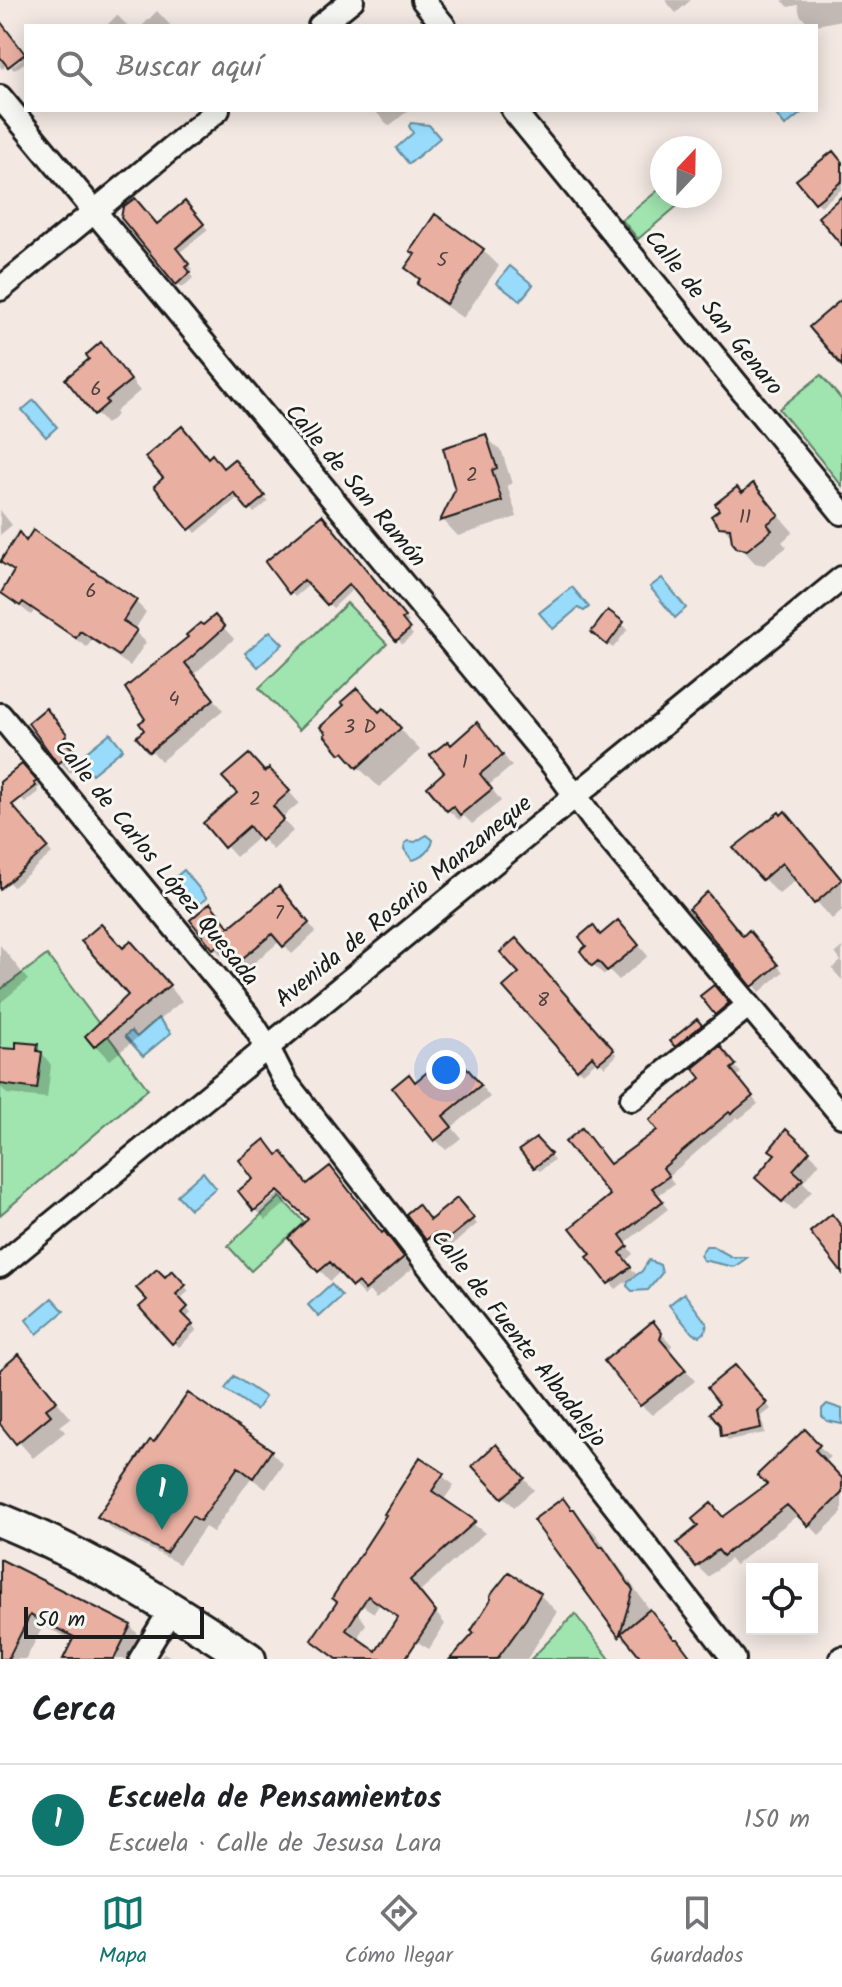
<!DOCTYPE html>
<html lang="es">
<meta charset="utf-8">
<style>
body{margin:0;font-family:Kalam,sans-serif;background:#f6f6f6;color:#202124}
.controls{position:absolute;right:24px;bottom:24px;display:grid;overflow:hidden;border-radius:0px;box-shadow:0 4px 20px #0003}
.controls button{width:72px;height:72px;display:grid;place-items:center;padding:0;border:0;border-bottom:2px solid #e0e0e0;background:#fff;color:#202124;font:40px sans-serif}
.compass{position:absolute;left:650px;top:136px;width:72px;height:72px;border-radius:50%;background:#fff;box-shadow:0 4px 20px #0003;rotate:22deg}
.scale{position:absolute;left:24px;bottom:20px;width:180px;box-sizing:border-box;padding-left:8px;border:4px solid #1c1c1c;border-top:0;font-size:22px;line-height:28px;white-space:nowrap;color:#1c1c1c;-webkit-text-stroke:6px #f6f6f2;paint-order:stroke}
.you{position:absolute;left:446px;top:1070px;width:28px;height:28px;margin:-20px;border:6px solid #fff;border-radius:50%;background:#1a73e8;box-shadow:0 0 0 12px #1a73e833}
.badge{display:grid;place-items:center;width:52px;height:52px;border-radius:50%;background:#0f766e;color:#fff;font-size:26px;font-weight:700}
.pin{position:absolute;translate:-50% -66px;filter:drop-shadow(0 2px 4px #0008)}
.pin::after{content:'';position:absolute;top:42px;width:28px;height:24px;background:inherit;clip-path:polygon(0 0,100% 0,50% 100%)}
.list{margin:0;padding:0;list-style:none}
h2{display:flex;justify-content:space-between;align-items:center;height:104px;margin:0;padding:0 32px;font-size:34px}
h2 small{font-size:26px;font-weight:400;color:#757577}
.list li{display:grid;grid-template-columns:52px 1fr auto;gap:24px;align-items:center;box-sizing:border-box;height:112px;padding:0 32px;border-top:2px solid #e0e0e0}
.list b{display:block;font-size:30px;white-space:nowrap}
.list p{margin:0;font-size:26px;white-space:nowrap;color:#757577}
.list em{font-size:26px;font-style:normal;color:#757577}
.icon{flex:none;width:44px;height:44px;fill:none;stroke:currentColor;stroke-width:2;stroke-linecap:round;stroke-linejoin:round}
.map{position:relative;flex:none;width:842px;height:1659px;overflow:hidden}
.search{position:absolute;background:#fff;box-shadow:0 4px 20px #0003;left:24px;right:24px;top:24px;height:88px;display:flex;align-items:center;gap:20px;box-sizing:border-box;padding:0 28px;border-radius:0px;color:#757577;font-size:30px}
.sheet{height:216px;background:#fff}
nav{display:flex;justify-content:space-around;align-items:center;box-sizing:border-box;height:112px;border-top:2px solid #e0e0e0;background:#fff;font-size:22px;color:#757577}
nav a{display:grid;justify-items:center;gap:4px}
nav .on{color:#0f766e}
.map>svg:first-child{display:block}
</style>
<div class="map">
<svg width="842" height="1659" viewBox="0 0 842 1659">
<rect width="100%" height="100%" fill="#f3e8e2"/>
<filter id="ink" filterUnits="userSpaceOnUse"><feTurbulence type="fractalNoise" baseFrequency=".0125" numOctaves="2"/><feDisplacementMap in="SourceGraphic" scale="16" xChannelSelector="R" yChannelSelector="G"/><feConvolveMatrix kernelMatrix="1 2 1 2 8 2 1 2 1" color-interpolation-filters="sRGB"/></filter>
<g filter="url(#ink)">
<path fill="#a0e4af" stroke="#5e8066" stroke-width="2" d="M662,187V196H689L638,239L622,220Z
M821,375L842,400V486L779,409Z
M347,603L387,644L299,730L259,688Z
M47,955L148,1089L0,1215V990Z
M280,1197L304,1222L251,1271L228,1246Z
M575,1614L610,1659H531Z"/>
<path fill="#98dbfa" stroke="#668fa1" stroke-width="2" d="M777,110H805L785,126L774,112Z
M411,123L429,125L440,138L409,164L396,148L413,133L409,126Z
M510,266L533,285L520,301L496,283Z
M34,400L57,427L46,437L22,410Z
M662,578L686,608L675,618L650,587Z
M572,587L589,607L584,611L578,608L553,629L539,613Z
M270,631L283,644L258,667L245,653Z
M110,733L123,749L92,774L79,758Z
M427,835L433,840C432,849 420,859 412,860L404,849L405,843L409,841L415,842Z
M184,870L207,898L193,909L171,881Z
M158,1018L171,1033L143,1056L125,1036L131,1031L137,1037Z
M203,1172L216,1188L190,1209L177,1195Z
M706,1246H712L732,1257H748L734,1267L703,1260L700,1255Z
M649,1260L660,1265L662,1273L648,1290L632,1291L627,1286L628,1281L642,1271Z
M331,1284L342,1296L319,1317L308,1305Z
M684,1293L707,1324L705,1332L700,1336L692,1333L669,1305Z
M52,1298L64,1311L37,1334L26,1320Z
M234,1376L265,1397L256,1410L225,1389Z
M827,1404L842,1409V1424L827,1421L822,1416V1409Z"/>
<path fill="#0003" d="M665,0H691L676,13Z
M782,0H842V20L811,26L800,15L798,5L788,7Z
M157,11L171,26H142Z
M117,15L128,26H106Z
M0,26L23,53L2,69L0,66Z
M26,56V62L14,70L11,67Z
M374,110H409L389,126Z
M842,164V189L821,206L816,201Z
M190,208L208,230L179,253L192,269L189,272L193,278L182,288L177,283L157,226Z
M483,250L499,266L463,318L435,299L407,268Z
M111,356L140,391L115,412L117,415L106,424L96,413Z
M485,436L502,452L512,484L507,485L517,517L458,536L443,520Z
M208,460L224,470L239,466L268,502L254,513L240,496L196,533L157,486L166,479Z
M753,486L793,532L782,542L787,547L764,565L755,563L721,525L742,495Z
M0,510L12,525L0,535Z
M326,523L409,622L405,625L413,635L402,644L355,587L333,608L310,584L295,597L267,562Z
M27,543L136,602L146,612L134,631L146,642L130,666L92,640L87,647L34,611L31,615L3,593L15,574L2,562Z
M608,613L628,629L613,648L598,637Z
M215,618L234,639L194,674L223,710L161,761L139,737L147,730L148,719L203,628Z
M383,711L420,750L379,787L342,752Z
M56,721L76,746L72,752L83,762L70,773L60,762Z
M488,736L512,766L489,785L501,801L472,824L464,816L459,820L448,810L447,772L451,747Z
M27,771L40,787L37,789L39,792L25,803L21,798Z
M265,774L280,781L299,803L282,818L293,831L273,850L260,836L236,857L226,846Z
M0,802L9,803L52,853L13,887L0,872Z
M801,830L842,879V910L832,919L797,879L779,894L763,878Z
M287,896L316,932L292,954L280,941L247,969L230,950L222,956L214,948L210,905L230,928Z
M692,909L743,938L755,939L783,972L760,992Z
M628,933L648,956L619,980L609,970L604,975L593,964L601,937Z
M0,945L28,980L0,1003Z
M521,946L617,1055L605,1067L598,1060L583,1073L505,987L521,973Z
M842,947V980L832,969L841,961L835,953Z
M124,950L145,958L182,1001L110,1060L87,1036L131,995Z
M724,999L738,1015L727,1024L716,1013Z
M697,1022L708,1034L684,1053L673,1042Z
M37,1046L51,1065L47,1098L7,1094L0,1086V1056Z
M726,1056L741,1073L736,1077L758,1104L739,1119L737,1117L669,1176L674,1184L657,1196L668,1209L625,1243L633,1254L625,1261L636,1274L616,1289L610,1282L613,1195L611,1166L660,1130Z
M464,1065L490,1097L452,1127L461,1138L446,1150L436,1140L416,1084Z
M786,1132L820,1163L803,1182L812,1191L794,1211L768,1188Z
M535,1140L554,1160L540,1171L535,1167Z
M265,1142L278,1157L282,1154L292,1165L309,1186L383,1235L413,1268L376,1299L369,1291L364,1296L341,1271L330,1281L290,1238L310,1220L290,1200L266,1220L257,1211L287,1187L256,1179Z
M462,1205L477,1224L450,1247L441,1237L432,1243L428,1238L430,1222Z
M172,1273L189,1291L179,1300L191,1313L186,1319L197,1330L179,1347L142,1307Z
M653,1324L672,1345L669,1351L695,1381L652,1415L641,1405Z
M19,1357L71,1418L60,1426L65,1432L33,1458L0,1420V1372Z
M739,1372L771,1409L762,1416L765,1433L728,1440L723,1435L722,1404Z
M805,1432L830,1457L824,1462L842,1481V1513L819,1535L799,1514L735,1565L730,1559L708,1577L697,1566L724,1519L770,1484Z
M271,1452L283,1464L266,1489L251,1478L213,1532L205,1527L179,1564L112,1529L99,1517Z
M506,1458L534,1490L514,1507L475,1466Z
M421,1460L454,1485L443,1501L485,1533L419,1592L445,1624L429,1649L406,1635L399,1619L379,1605L374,1613L345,1594Z
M563,1500L595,1533L652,1613L693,1659H644L621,1636L535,1521Z
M0,1561L130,1626L142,1638L131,1659H65L74,1641L43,1626L26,1659H10L0,1654Z
M539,1594L557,1612L527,1659H453Z
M353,1606L366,1624L356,1640L376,1654L390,1659H336L313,1640Z
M164,1653L175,1659H159Z"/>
<path fill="#e9b0a2" stroke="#1c1c1c" stroke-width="2" fill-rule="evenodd" d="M0,21L25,54L8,67L0,57Z
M833,151L842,162V181L815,203L796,180Z
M842,196V246L818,217Z
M135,198L157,224L185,201L204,224L176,248L189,264L186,267L190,272L176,285L121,218L123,207Z
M435,214L484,249L446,304L417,284L420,279L405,268L415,254L410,251Z
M842,299V366L809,327Z
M101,342L131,380L106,400L108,403L94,415L65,379L89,359L86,355Z
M182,426L208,458L212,454L223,468L234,459L265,496L248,510L234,493L189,530L154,486L163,478L145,457Z
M486,434L497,468L492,470L502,501L440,521L455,490L443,448Z
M753,483L779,515L767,524L772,530L747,550L737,548L732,542L730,528L719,527L711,516L719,510L715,504L737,487L742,493Z
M322,515L405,617L402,619L410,629L396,641L349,584L327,605L304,580L289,594L265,562Z
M33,530L137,600L123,621L137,630L119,656L80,631L76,638L23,602L20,606L1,593L14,571L0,562L19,532L26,541Z
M608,610L624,622L607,645L591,632Z
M215,615L225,627L185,663L214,699L149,752L136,737L144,730L139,723L145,719L125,688L188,637L186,635L200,623L203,625Z
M357,688L379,712L383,708L401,728L357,768L343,752L340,754L324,735L326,733L320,727L344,705L341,702Z
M46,708L67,734L63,740L74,750L58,764L28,723Z
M477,722L503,755L480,774L492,789L460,815L453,806L447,811L427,787L444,772L430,755L448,741L451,745Z
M249,754L265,772L269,768L290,791L273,806L284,819L261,841L249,826L224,848L203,823L237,793L222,777Z
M22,764L37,781L34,783L36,786L12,805L48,847L0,889V782Z
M785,811L842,880L814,904L782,863L762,880L733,848L779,812L781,815Z
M279,886L309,923L283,947L272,934L238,962L221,942L213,949L190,920L210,903L229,927Z
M707,892L743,936L749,930L778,965L752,987L689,909Z
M618,920L639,945L607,971L598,961L592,966L580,951L586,946L579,937L593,925L600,935Z
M101,924L123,948L131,941L170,985L94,1047L85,1036L128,995L81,941Z
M516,938L614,1050L598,1063L592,1056L577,1070L503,987L519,973L500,952Z
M714,985L729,1003L715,1015L700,996Z
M697,1019L702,1025L675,1047L670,1041Z
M16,1042L38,1044L37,1051L42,1052L37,1089L0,1084V1048L16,1049Z
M720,1046L736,1065L731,1069L753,1096L731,1114L729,1112L663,1168L669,1176L652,1188L663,1201L620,1235L628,1246L620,1253L631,1267L608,1284L587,1257L591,1254L570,1228L610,1195L565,1142L582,1128L610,1164L657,1130L649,1120L701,1078L693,1068Z
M453,1051L481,1085L443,1116L452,1127L434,1141L392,1088L409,1074L415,1082Z
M786,1129L810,1151L793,1170L803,1179L782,1202L755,1178L775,1154L769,1150Z
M536,1138L551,1154L534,1168L519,1150Z
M265,1139L277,1155L282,1152L307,1184L330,1166L382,1233L384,1231L404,1257L365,1290L358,1282L352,1287L330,1262L318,1272L288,1238L308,1219L278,1191L254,1211L238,1191L253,1179L239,1160Z
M457,1198L474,1218L443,1243L435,1233L426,1240L406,1214L418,1204L430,1220Z
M832,1214L842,1227V1273L810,1232Z
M157,1269L165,1277L172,1270L186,1285L176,1294L188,1307L182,1313L193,1324L172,1344L139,1307L147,1300L136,1288Z
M653,1321L662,1333L660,1339L686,1370L640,1406L604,1361Z
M19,1354L57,1401L46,1409L51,1415L16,1444L0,1424V1370Z
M735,1365L767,1403L758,1411L761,1428L721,1436L720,1425L710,1413L719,1404L707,1388Z
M188,1393L272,1450L253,1478L238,1467L200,1521L192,1516L166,1553L97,1517L150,1440L154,1442Z
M805,1429L820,1445L815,1450L842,1478V1493L808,1526L787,1505L723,1556L718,1550L696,1567L677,1543L698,1526L692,1519L711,1503L723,1517L767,1484L757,1475Z
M496,1444L525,1478L502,1498L472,1466Z
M420,1457L444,1473L432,1491L476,1521L410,1580L436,1612L405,1659H337L311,1640L337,1602L332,1598L386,1515L384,1514ZM368,1596L398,1617L376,1651L346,1630Z
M563,1498L571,1509H574L600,1547H603L633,1590L619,1637L533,1520Z
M0,1559L131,1625L114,1659H63L74,1637L30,1615L8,1659H0Z
M509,1572L541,1593L526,1619L497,1659H450L474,1633L471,1631L491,1599L490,1596Z
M650,1609L674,1639H677L692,1659H642L621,1633Z"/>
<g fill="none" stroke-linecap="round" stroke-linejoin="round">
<defs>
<path id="street" d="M423,0L444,26
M320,26L352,0
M0,97L552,764L595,822L842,1116
M513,110L842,513
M0,289L218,110
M0,715L247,1015L268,1048L285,1081L734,1659
M632,1099L749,1005
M0,1266L842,578
M141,1659L172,1608
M841,1659L842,1658"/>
<path id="secondary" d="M0,1520C89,1556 169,1606 249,1659"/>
</defs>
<use href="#street" stroke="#1c1c1c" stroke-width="28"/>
<use href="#secondary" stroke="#1c1c1c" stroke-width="38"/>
<use href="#street" stroke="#f6f6f2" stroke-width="22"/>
<use href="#secondary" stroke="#f6f6f2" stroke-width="32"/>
</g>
</g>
<g text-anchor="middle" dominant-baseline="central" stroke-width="6" stroke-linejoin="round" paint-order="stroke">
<g font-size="20" fill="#4f413e">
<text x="442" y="261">5</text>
<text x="96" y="390">6</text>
<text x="472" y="476">2</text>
<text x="745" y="518">11</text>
<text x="91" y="592">6</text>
<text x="174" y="700">4</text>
<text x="360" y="728">3 D</text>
<text x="465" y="763">1</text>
<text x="255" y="800">2</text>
<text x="279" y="914">7</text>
<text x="543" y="1001">8</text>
</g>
<g font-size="24" fill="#1c1c1c" stroke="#f6f6f2">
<text transform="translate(713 313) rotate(51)">Calle de San Genaro</text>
<text transform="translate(355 486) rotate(50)">Calle de San Ramón</text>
<text transform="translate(156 863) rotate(51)">Calle de Carlos López Quesada</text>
<text transform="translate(404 902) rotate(-39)">Avenida de Rosario Manzaneque</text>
<text transform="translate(518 1339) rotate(52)">Calle de Fuente Albadalejo</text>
</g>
</g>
</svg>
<div class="controls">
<button><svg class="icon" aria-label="locate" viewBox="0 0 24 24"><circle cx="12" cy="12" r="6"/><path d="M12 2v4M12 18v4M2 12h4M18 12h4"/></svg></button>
</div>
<svg class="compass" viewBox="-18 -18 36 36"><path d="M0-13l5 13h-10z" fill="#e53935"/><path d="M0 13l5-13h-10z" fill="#757577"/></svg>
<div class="scale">50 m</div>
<div class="you"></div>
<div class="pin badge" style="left:162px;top:1530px">1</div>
<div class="search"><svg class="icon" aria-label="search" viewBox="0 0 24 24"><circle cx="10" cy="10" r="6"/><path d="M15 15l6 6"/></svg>Buscar aquí</div>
</div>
<section class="sheet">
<h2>Cerca<small></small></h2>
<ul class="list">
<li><span class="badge">1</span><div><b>Escuela de Pensamientos</b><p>Escuela · Calle de Jesusa Lara</p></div><em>150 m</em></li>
</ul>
</section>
<nav>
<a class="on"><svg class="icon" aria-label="map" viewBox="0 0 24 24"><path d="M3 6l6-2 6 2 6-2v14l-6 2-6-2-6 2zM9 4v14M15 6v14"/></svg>Mapa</a>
<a><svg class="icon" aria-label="directions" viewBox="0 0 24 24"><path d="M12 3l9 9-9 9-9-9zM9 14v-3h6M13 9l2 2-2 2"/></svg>Cómo llegar</a>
<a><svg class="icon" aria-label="saved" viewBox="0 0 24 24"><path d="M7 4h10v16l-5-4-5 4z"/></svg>Guardados</a>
</nav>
